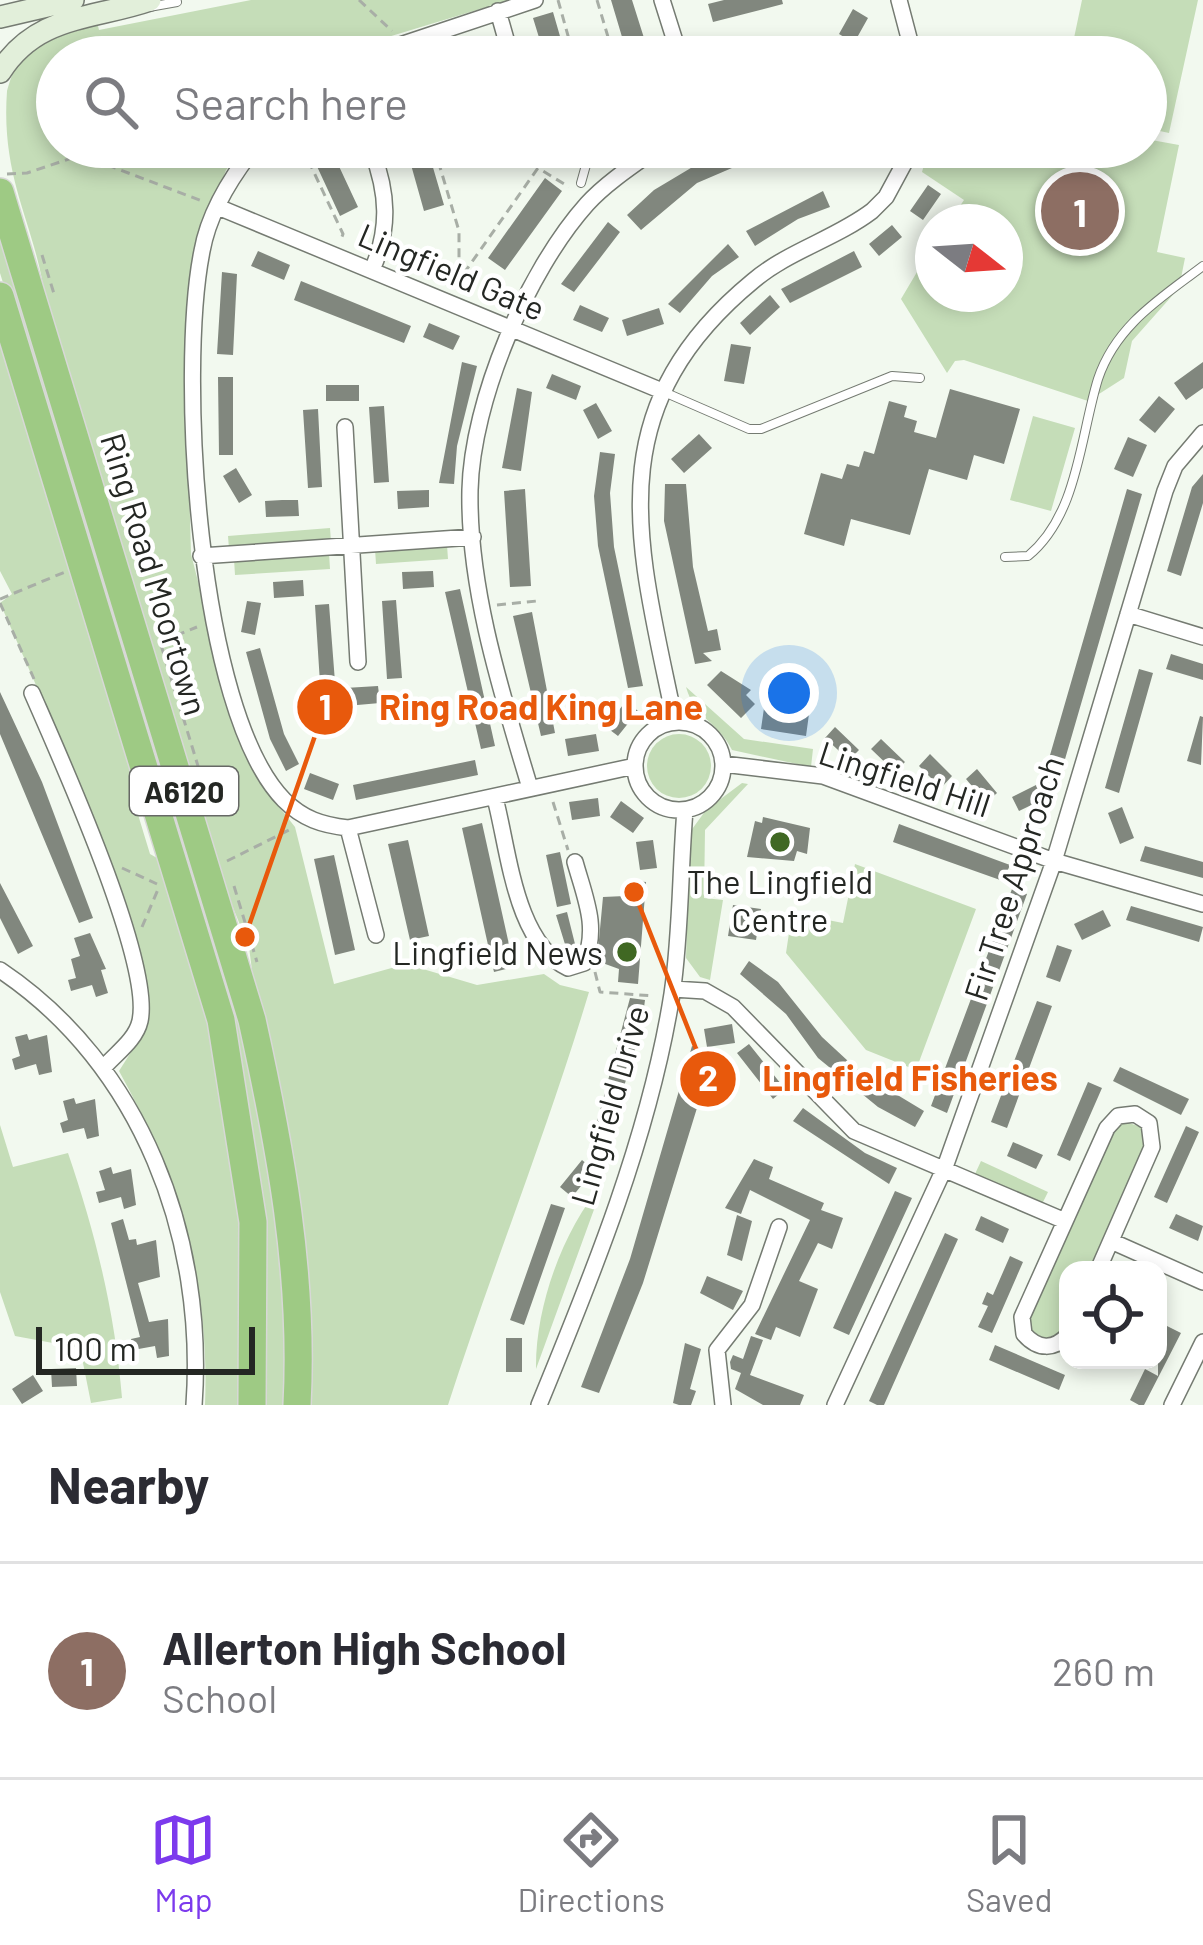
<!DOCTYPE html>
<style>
body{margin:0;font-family:Barlow,sans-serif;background:#f2f2f3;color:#2b2b33}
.controls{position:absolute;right:36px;bottom:36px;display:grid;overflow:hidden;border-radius:24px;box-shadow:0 6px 18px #0003}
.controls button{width:108px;height:108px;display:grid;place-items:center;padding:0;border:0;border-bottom:3px solid #e1e1e2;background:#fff;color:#2b2b33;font:60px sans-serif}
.compass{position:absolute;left:915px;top:204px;width:108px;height:108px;border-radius:50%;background:#fff;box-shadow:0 6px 18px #0003;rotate:107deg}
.scale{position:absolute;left:36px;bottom:30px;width:219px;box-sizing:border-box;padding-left:12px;border:6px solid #242723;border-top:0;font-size:33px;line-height:42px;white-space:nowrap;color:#242723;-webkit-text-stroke:9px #fff;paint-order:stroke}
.you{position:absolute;left:789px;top:693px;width:42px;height:42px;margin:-30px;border:9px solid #fff;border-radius:50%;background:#1a73e8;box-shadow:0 0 0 18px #1a73e833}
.badge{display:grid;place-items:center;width:78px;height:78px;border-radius:50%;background:#7c3aed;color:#fff;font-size:39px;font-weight:700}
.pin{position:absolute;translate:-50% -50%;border:6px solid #fff;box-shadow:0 3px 12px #0006}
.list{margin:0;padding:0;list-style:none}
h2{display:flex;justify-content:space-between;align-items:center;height:156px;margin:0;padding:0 48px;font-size:51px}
h2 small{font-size:39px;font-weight:400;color:#7c7c81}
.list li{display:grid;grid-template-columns:78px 1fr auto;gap:36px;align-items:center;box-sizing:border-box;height:216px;padding:0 48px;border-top:3px solid #e1e1e2}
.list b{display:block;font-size:45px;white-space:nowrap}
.list p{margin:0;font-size:39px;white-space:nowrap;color:#7c7c81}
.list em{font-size:39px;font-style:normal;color:#7c7c81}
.icon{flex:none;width:66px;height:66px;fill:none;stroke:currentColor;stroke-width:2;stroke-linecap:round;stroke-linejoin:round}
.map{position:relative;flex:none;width:1203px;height:1405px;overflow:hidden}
.search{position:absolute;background:#fff;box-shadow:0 6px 18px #0003;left:36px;right:36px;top:36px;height:132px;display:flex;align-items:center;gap:30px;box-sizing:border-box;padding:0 42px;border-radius:66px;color:#7c7c81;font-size:45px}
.sheet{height:372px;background:#fff}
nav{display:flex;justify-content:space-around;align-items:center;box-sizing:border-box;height:168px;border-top:3px solid #e1e1e2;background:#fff;font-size:33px;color:#7c7c81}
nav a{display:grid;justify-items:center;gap:6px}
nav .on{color:#7c3aed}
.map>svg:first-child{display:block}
</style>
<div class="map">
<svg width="1203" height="1405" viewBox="0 0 1203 1405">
<rect width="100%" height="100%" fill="#f2f9ef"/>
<path fill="#c5ddb8" d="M251,0H510L388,37L353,57H57V147H246L226,170L193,262L185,334L191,554L235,726L258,780L295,827L334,984L406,964L477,985L544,974L560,985L589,992C547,1132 493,1266 448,1405H307L249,947L223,883L47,317C41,230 0,188 7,91C12,74 19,52 34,43C51,32 78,28 97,22L99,30Z
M1082,0H1198L1169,133L1146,128V57H1070Z
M1146,139L1179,145L1157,252L1185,258L1179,288L1132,341L1124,378L1088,401L964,360L955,361L947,373L901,299L933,245V294H1005V222H949L964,200L922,172L929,147H1146Z
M0,226L195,878L189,881L0,273Z
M0,333L138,773L136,808L150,854L164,862L211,1016L245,1249L239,1405H205C210,1282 178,1178 119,1071L145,1030L148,994L89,806L0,603L12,594L0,571Z
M1033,416L1075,428L1051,511L1010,500Z
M330,528L331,542L229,549L228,536Z
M447,545L448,559L376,564L375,549Z
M329,553L330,569L235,575L234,559Z
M686,687L744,739L813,749L811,767L732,750C719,723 694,717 686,687Z
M647 766a32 32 0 1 1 64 0a32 32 0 1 1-64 0Z
M742,783L748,784L705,830L704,898L723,900L710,980L700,977L686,958L690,832L706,810Z
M855,864L976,909L916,1070L866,1050L786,953L792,913L843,923Z
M205,889L231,975L283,1223L288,1405H260L266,1311L261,1221L193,893Z
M1123,1121L1144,1128L1147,1139L1091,1270H1068L1064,1331L1042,1340L1032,1333L1030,1315L1114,1129Z
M0,1125L13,1167L68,1153C96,1235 115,1313 122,1398L91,1403L80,1348L15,1336L0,1292Z
M981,1161L1048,1192L1042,1204L975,1174Z
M604,1182L536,1369C535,1307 563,1229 604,1182Z"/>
<path fill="#81877e" d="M611,0H632L650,57H628Z
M724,0H782L783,4L713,22L708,4Z
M853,9L868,18L854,43L839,34Z
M553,12L566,57H545L533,18Z
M830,36L835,53L774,57L773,53Z
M308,147H330L358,207L340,216Z
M406,147H427L444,205L424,211Z
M726,147L776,149L697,183L641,230L627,215L654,190Z
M545,178L562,191L505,270L488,258Z
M928,185L941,194L923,220L910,211Z
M823,191L830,207L798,219L755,246L746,231Z
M608,222L620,232L574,292L561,284Z
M892,225L902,237L879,256L869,244Z
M728,244L739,257L712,276L680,313L668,304Z
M258,251L290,265L284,280L251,266Z
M854,251L862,267L790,303L781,289Z
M222,272L237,274L233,355L217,354Z
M301,281L411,326L404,343L294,300Z
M770,295L780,307L750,335L740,323Z
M580,305L609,318L602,332L573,320Z
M659,308L664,324L627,336L622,320Z
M429,323L460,336L453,350L423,337Z
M731,344L751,347L744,384L724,381Z
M462,362L477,366L457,446L454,484L439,483Z
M1203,362V388L1186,400L1174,383Z
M552,374L581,386L576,400L546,388Z
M218,377H233V455H219Z
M326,385H359V401H326Z
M517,388L532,392L521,471L502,468Z
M950,389L1020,409L1004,464L974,455L967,480L929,469L910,535L851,519L844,546L804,534L821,473L842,479L847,464L859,467L864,451L874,454L889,401L907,406L904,417L917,421L914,432L936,438Z
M1159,396L1175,409L1155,433L1139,420Z
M596,403L612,431L598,439L583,410Z
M384,406L389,482L374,483L369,407Z
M318,409L322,487L308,488L303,410Z
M699,434L712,448L684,473L671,459Z
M1128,437L1147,445L1133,477L1114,469Z
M600,452L615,454L610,493L614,547L643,686L628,688L598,546L594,496Z
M236,468L252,495L239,503L223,476Z
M1203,474V503L1181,576L1167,571L1192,487Z
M665,484H686L693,567L708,631L717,629L721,650L703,653L712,661L695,664L664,521Z
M525,489L531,586L510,587L504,491Z
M1127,489L1142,494L1061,773L1046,769Z
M429,490V507L398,509L397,491Z
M282,500H298L299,516L266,517L265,501Z
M433,571L434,587L403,589L402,572Z
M303,580L304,596L274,598L273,582Z
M460,589L495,746L481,749L445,592Z
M396,600L402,678L387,679L382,601Z
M247,601L261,603L255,635L241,632Z
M329,604L335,682L320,683L315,605Z
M532,612L555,733L541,736L513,616Z
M260,648L284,734L299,764L286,771L270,739L246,652Z
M1171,654L1203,664V680L1166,669Z
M1139,669L1153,673L1119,793L1105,788Z
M721,671L751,690L746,695L755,704L741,718L707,685Z
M378,686L380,703L346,706L345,688Z
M0,692L42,782L93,918L79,923L0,734Z
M626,701L638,711L618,736L606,727Z
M778,703L809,714L806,736L761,729L764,708L777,709Z
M1200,716L1203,717L1201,765L1187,761Z
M835,727L859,750L849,760L825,738Z
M596,734L599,751L568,756L565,739Z
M881,739L905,762L895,772L871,749Z
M930,754L952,776L941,788L919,766Z
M475,760L478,775L356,800L353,785Z
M977,769L997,793L986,803L966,779Z
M310,773L339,784L333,800L304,789Z
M1040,783L1048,797L1019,811L1012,797Z
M598,798L600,816L572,820L569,802Z
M621,801L644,818L633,833L610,817Z
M1122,807L1134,838L1120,844L1108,813Z
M763,817L810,828L807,854L797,851L794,861L747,857L755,821L762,823Z
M482,823L514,967L494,972L462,828Z
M899,824L1010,865L1003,881L893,842Z
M408,840L429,936L410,940L388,844Z
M653,840L657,868L640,870L636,842Z
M1145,846L1203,862V878L1140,861Z
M560,852L571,904L557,907L546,855Z
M334,855L355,950L335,955L314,859Z
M626,880L646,882L638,984L618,982L619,969L597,961L603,897L625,896Z
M0,883L33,946L18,954L0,918Z
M1012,889L1027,894L947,1113L931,1106Z
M733,905L761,909L756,940L728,936Z
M1131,906L1203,927L1199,942L1126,920Z
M1103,910L1111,926L1082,940L1074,924Z
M567,912L576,948L568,954L556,915Z
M90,933L106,969L101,970L108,993L96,997L92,985L71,991L68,980L76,978L71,959L80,956L74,938Z
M1057,945L1072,950L1060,982L1046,977Z
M749,961L778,982L822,1037L861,1073L924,1111L915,1127L878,1107L818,1058L786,1014L740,974Z
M630,998L645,1000L641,1030L604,1153L590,1148Z
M1037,1001L1052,1006L1007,1128L991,1122Z
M732,1024L735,1043L707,1047L704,1029Z
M27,1034L29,1040L47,1035L52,1072L39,1075L36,1064L15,1070L12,1059L20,1056L15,1037Z
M749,1044L785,1089L773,1099L737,1053Z
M692,1046L713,1052L710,1065L704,1064L696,1094L701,1095L643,1283L599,1393L581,1387L630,1259Z
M1120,1067L1189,1099L1181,1115L1113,1081Z
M1088,1082L1102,1088L1070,1161L1057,1155Z
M74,1098L76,1104L95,1099L99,1136L87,1139L84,1128L63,1133L60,1123L68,1120L63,1101Z
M803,1108L865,1153L897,1168L889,1184L793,1121Z
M1186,1126L1199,1132L1167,1203L1154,1197Z
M1013,1142L1043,1155L1036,1169L1007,1156Z
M754,1159L773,1167L769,1179L824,1203L821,1210L843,1218L832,1249L818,1243L799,1281L818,1289L800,1337L776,1327L771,1340L755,1334L810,1220L750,1190L741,1214L725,1208Z
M582,1160L594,1170L572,1197L560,1187Z
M111,1167L113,1174L131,1169L136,1205L124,1209L121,1197L99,1203L96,1192L105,1190L99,1171Z
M895,1191L912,1198L849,1335L833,1328Z
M551,1204L565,1208L524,1325L510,1320Z
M1176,1214L1203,1226L1198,1241L1169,1228Z
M737,1215L752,1221L742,1261L727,1255Z
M981,1216L1009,1229L1003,1243L975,1230Z
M123,1219L129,1240L136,1239L137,1245L156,1240L160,1277L138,1283L149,1322L168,1319L169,1356L157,1358L155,1346L133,1350L131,1339L140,1337L111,1223Z
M945,1233L958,1239L884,1405H877L869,1401Z
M1010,1256L1023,1262L992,1333L978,1327L988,1306L982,1304L987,1292L993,1295Z
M707,1276L743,1291L733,1310L700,1293Z
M1167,1326L1181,1333L1144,1405H1139L1130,1400L1145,1369L1158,1376V1344Z
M751,1336L763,1340L750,1375L804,1395L800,1405H763L735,1389L741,1373L731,1369L730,1362L733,1355L743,1359Z
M506,1338H522V1372H506Z
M685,1343L701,1349L690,1389L696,1391L691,1405H679L673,1403Z
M995,1345L1065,1375L1059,1390L989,1360Z
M76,1368L77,1386L52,1387L51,1369Z
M33,1375L43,1391L22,1404L12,1389Z"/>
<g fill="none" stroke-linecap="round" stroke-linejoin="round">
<defs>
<path id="lane" d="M149,7L177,2
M581,183L591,147
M664,392L749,429H761L892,376L920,378
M1005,557L1028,556C1078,515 1080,437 1098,379C1116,325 1161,298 1203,266"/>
<path id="street" d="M662,0L680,57
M899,0L914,57
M498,11L511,57
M364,57L535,0
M255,147C231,177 209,212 202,251C178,371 197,711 284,800C303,819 322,825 348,828L635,766
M372,151C388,193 390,229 372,270
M218,207L662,391
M345,427L358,662
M201,556L473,537
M1128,614L1203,637
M32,693C59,755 153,962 140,1021C136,1039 118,1052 106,1065
M675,722C639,547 594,412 753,281C788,251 835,239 872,211L886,197L913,147
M635 766a44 44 0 1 1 88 0a44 44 0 1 1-88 0Z
M723,764L823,776L1054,861L1203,904
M530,788C502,694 468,589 470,490C472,401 527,271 587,204C606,183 635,164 659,147
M495,798C509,851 515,943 568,968L584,963C599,927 585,898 575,862
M348,828L376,935
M0,970C142,1065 206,1238 194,1405
M673,989L705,991L733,1007L854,1131L1065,1221
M1111,1241L1203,1282
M1068,1335C1054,1350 1038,1350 1024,1334L1022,1317L1107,1128L1118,1116L1135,1114L1149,1123L1152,1147L1098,1270
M539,1405C593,1274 650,1134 672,994C681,934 680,870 685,810
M723,1405L717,1350L752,1305L779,1227
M835,1405L945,1167L1054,861L1165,491L1175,466L1203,433
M1172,1405L1203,1342"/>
<path id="secondary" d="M0,17L73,0
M0,72C37,14 92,20 150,0"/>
<path id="highway" d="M0,192L252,1020C280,1147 304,1274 297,1405
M0,296L221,1020L253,1222L252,1405"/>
</defs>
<use href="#lane" stroke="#757b72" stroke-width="10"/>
<use href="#street" stroke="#757b72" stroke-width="18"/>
<use href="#secondary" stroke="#757b72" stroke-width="24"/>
<use href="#highway" stroke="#d8d8d7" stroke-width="30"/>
<path stroke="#a8aea6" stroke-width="3" stroke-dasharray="9 6" stroke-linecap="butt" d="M359,0L392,31
M558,0L574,57
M597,0L614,57
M585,57L610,49
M302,147L343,234L340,242
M346,147H355
M434,147L459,231V278
M527,147L538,168L569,187
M7,174L27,173L81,155L202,201
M42,255L55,297
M455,286L538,168L543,147
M0,599L65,572
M0,603L34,679
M497,605L537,601
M162,641L197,627
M161,645L209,802
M553,802L568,850
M227,861L293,828
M122,868L157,884
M234,886L257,962
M142,927L159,887
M595,972L600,992L654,996"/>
<use href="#lane" stroke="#fff" stroke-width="8"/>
<use href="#street" stroke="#fff" stroke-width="15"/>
<use href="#secondary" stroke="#e2efda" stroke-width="21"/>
<use href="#highway" stroke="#9eca84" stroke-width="27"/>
</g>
<g fill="#406823" stroke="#fff" stroke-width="4.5">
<circle cx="780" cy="842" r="12"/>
<circle cx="627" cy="952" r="12"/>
</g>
<g text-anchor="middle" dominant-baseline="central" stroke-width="9" stroke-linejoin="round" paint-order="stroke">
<rect fill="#fff" stroke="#666865" stroke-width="3" x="130" y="767" width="108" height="48" rx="9"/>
<g font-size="30" font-weight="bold" fill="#242723">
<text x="184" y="791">A6120</text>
</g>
<g font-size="33" fill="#242723" stroke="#fff">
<text transform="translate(452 271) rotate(23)">Lingfield Gate</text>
<text transform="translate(155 574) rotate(73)">Ring Road Moortown</text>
<text transform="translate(905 778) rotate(18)">Lingfield Hill</text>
<text transform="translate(1013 878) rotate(-72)">Fir Tree Approach</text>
<text transform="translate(609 1105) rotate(-74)">Lingfield Drive</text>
</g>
<g font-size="33" fill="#242723" stroke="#fff">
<text x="780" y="881">The Lingfield<tspan x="780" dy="38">Centre</tspan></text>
<text x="603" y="952" text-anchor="end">Lingfield News</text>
</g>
</g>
<path fill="none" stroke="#e8590c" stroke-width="4.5" d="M245 937L325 707M634 892L708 1079"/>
<g fill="#e8590c" stroke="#fff" stroke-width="4.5">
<circle cx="245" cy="937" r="12"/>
<circle cx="634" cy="892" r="12"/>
<circle cx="325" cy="707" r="30"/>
<circle cx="708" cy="1079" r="30"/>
</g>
<g font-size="36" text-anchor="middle" font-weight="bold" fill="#fff">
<text x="325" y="720">1</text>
<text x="708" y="1091">2</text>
</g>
<g font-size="36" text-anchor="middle" font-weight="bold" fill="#e8590c" stroke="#fff" stroke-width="9" stroke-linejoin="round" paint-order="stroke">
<text x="541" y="720">Ring Road King Lane</text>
<text x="910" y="1091">Lingfield Fisheries</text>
</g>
</svg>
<div class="controls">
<button><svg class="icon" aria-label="locate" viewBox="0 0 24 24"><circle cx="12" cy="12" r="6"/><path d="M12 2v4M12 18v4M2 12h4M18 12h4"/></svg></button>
</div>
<svg class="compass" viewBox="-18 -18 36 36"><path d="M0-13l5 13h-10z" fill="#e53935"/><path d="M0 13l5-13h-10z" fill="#7c7c81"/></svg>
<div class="scale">100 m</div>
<div class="you"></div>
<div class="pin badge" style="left:1080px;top:211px;background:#8d6e63">1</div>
<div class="search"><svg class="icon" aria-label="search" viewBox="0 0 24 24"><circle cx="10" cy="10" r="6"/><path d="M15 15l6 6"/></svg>Search here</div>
</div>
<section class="sheet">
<h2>Nearby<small></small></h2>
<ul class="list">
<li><span class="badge" style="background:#8d6e63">1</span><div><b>Allerton High School</b><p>School</p></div><em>260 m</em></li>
</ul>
</section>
<nav>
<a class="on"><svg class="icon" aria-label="map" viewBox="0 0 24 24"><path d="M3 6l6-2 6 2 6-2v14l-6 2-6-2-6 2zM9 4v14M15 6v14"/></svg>Map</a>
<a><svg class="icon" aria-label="directions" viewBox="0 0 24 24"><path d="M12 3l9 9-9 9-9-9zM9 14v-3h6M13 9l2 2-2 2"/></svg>Directions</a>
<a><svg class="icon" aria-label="saved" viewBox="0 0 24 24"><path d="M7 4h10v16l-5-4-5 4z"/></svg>Saved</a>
</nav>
